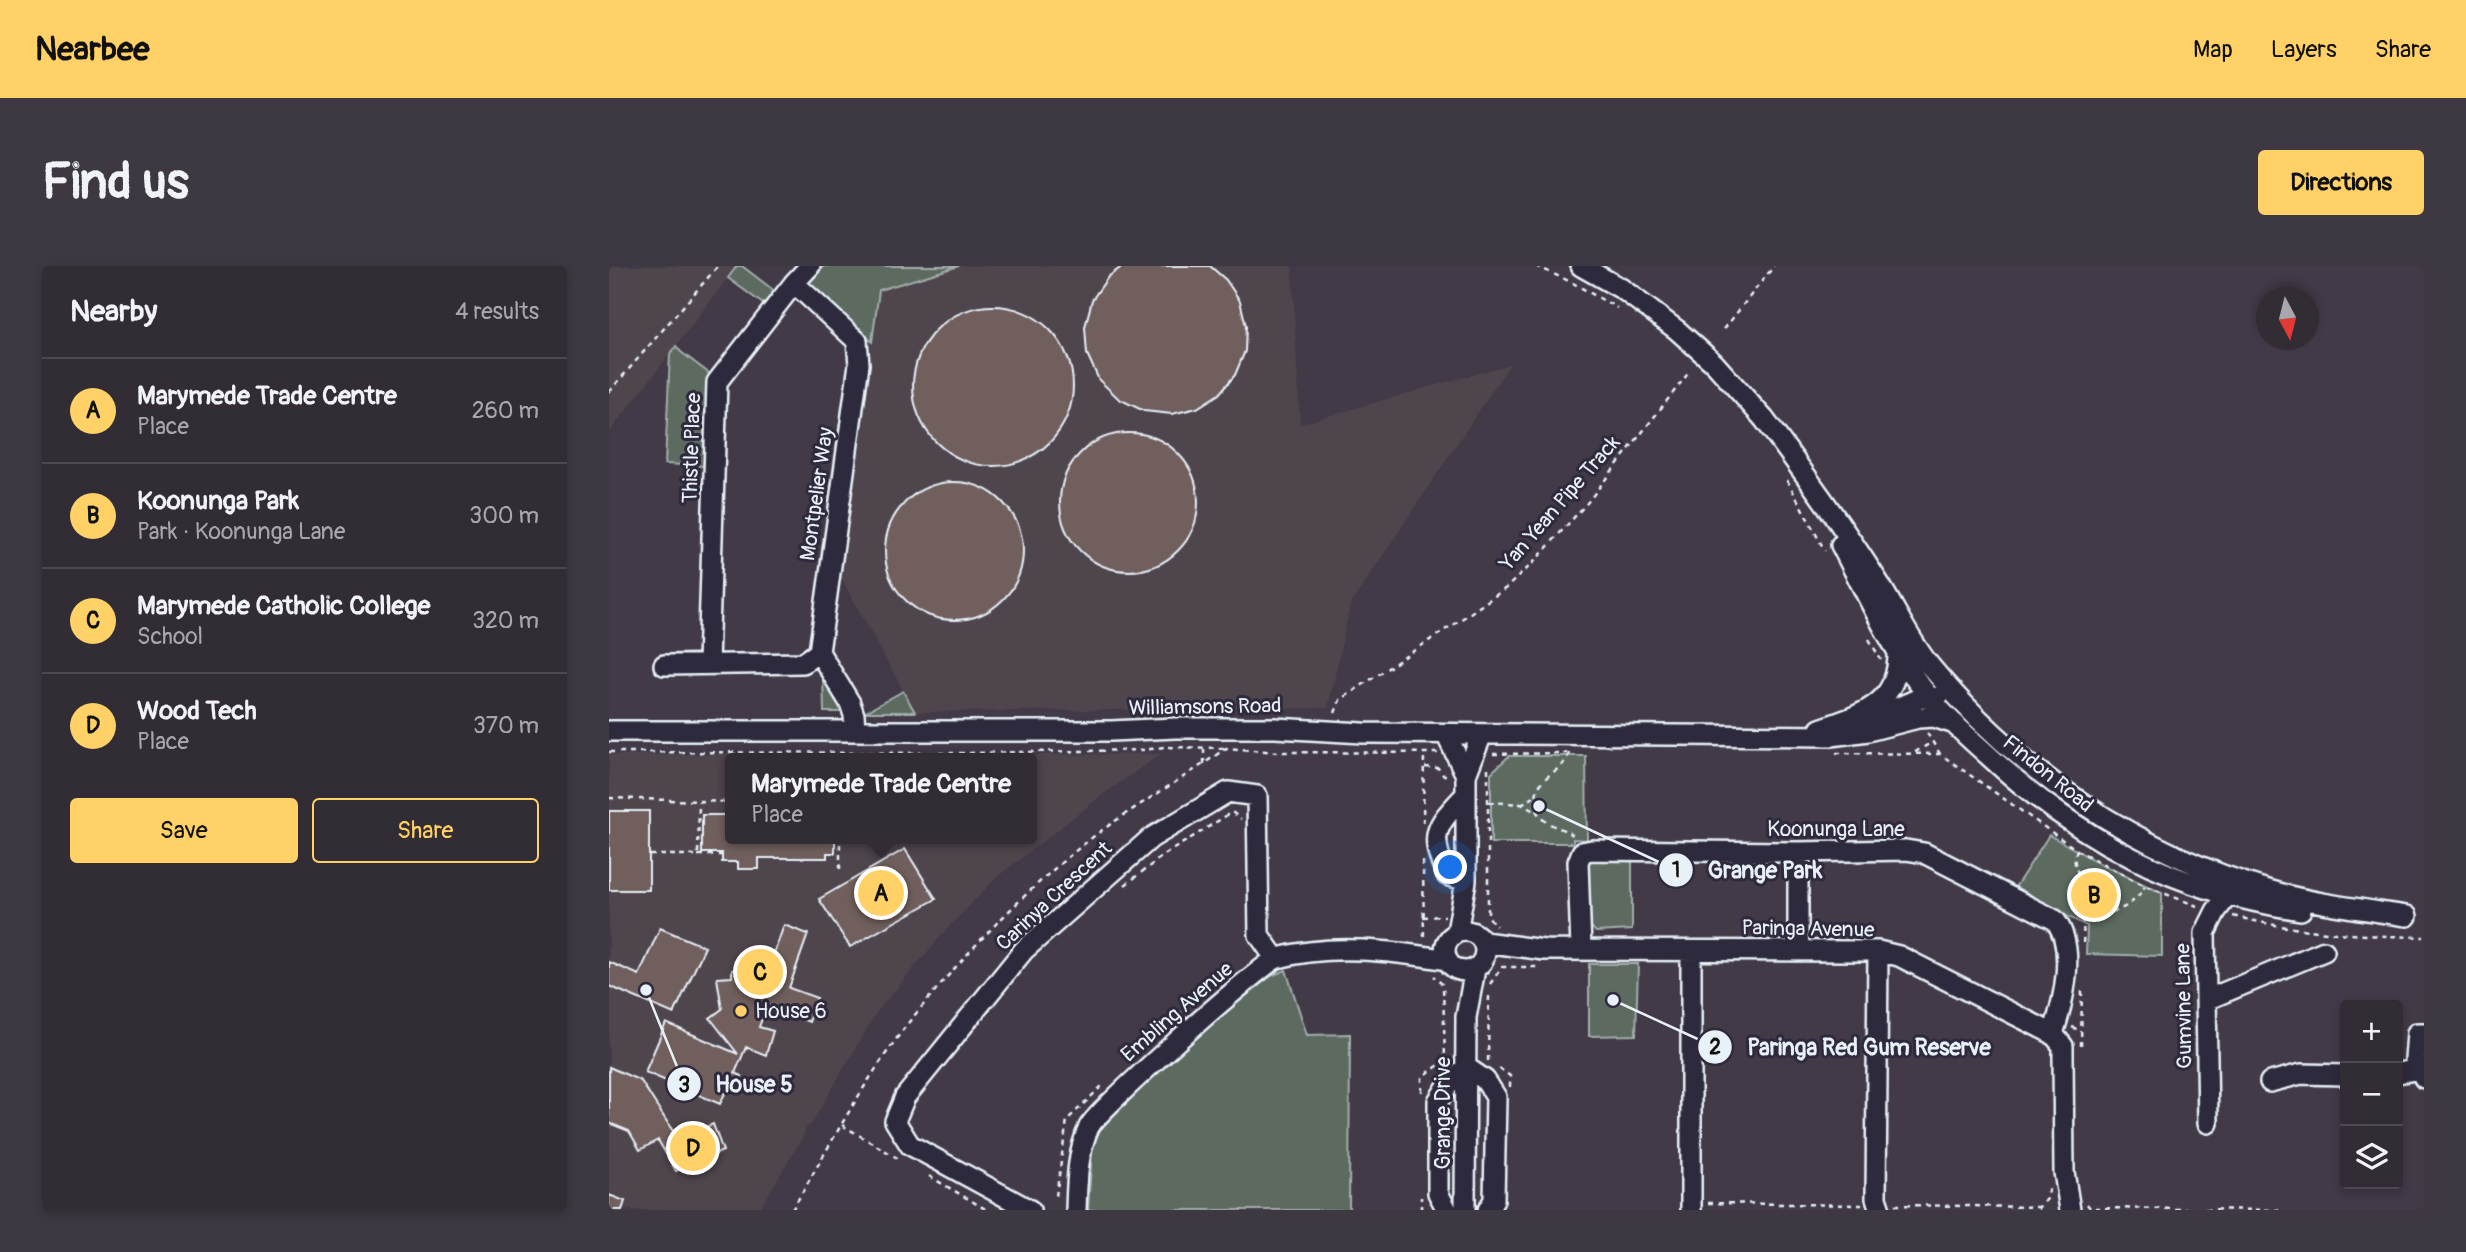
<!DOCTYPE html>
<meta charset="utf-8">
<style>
body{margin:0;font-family:Pangolin,sans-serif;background:#3d3841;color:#f1f3f6}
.controls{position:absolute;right:21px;bottom:21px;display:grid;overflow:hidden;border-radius:7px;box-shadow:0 4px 10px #0003}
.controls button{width:63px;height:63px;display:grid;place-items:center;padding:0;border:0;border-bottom:2px solid #4d4850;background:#322c35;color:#f1f3f6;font:35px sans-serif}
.compass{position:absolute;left:1647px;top:21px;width:63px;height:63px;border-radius:50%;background:#322c35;box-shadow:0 4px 10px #0003;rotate:173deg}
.you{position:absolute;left:842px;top:602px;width:24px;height:24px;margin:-18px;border:5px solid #fff;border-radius:50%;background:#1a73e8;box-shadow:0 0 0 10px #1a73e833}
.badge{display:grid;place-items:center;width:46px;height:46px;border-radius:50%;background:#ffd166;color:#111;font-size:23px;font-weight:700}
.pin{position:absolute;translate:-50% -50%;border:4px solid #fff;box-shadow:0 2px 7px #0006}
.popup{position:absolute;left:116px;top:487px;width:312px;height:91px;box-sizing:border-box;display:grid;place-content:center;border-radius:7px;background:#322c35;filter:drop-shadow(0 2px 5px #0005);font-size:23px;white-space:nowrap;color:#a8a7ad}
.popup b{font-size:26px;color:#f1f3f6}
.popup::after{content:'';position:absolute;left:50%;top:100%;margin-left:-14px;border:14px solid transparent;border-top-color:#322c35}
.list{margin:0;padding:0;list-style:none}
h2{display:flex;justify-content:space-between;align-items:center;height:91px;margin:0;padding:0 28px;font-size:30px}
h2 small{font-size:23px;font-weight:400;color:#a8a7ad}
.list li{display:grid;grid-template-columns:46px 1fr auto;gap:21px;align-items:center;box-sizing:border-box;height:105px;padding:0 28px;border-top:2px solid #4d4850}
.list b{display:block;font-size:26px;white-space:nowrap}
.list p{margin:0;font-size:23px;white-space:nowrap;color:#a8a7ad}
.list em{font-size:23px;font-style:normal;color:#a8a7ad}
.actions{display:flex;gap:14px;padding:21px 28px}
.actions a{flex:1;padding:16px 0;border:2px solid #ffd166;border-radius:7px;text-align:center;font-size:24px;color:#ffd166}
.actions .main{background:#ffd166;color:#111}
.icon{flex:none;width:38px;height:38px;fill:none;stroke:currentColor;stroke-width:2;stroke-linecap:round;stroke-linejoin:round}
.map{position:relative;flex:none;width:1815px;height:944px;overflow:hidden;border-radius:7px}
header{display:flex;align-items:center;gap:42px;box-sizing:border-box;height:98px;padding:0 35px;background:#ffd166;color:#111}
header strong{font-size:33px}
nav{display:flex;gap:38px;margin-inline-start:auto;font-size:24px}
.intro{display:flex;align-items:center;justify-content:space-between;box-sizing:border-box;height:168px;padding:0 42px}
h1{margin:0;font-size:49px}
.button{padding:18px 32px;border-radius:7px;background:#ffd166;color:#111;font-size:24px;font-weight:700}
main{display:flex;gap:42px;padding:0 42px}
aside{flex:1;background:#322c35;border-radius:7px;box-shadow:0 4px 10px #0003}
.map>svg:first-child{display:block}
</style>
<header>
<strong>Nearbee</strong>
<nav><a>Map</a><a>Layers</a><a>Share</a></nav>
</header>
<div class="intro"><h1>Find us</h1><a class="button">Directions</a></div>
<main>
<aside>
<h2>Nearby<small>4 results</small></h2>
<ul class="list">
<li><span class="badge">A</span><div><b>Marymede Trade Centre</b><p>Place</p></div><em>260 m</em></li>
<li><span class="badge">B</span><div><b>Koonunga Park</b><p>Park · Koonunga Lane</p></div><em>300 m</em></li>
<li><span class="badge">C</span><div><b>Marymede Catholic College</b><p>School</p></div><em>320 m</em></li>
<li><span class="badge">D</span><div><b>Wood Tech</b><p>Place</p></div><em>370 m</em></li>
</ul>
<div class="actions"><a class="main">Save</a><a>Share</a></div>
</aside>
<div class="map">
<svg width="1815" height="944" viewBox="0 0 1815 944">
<rect width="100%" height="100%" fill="#423a47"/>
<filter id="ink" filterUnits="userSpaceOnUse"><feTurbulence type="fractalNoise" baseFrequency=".0143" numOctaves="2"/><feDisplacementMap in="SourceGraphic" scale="14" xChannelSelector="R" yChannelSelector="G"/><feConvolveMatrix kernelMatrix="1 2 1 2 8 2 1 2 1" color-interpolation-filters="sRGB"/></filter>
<g filter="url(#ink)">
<path fill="#50454e" d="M0,0H128L0,167Z
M350,0H683L691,158L901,98L741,339L719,442L306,446L230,308L270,24Z
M376,487L405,489L552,488L496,527L388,611L337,664L267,747L202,859L197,861L195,869L150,944H0V489L155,488L157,492H121V573H422V492H180V489H356Z"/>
<path fill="#5c6a60" stroke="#a2aeac" stroke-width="2" d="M128,0H133L167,26L154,38L119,12Z
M215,0H350L270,24L263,76L198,15Z
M67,80L72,86L101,108L95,200L56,198L61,88Z
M214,409L234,446H215Z
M294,425L306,446H257Z
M900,490H977L978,574L964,573V577H882V507Z
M1440,569L1494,599L1553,627V690L1477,688L1478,660L1405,623Z
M986,590H1023V664L987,666L980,659V596Z
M980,698H1029L1027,769L980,770Z
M677,704L698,769L741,768L740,944H479L484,872L491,861L586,770L662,710Z"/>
<path fill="#705f5d" stroke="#e8f1f8" stroke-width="2" d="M514,0H601L617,14L631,35L637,60L636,85L626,109L610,128L588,142L563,148L535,145L510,133L490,114L478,88L476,61L483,34L499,11Z
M304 120a80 80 0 1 1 160 0a80 80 0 1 1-160 0Z
M451 236a69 69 0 1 1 138 0a69 69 0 1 1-138 0Z
M276 285a69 69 0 1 1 138 0a69 69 0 1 1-138 0Z
M0,545H40V624H0Z
M93,549H122V573H226V587H218V592H150V603H129V596H113V587H93Z
M296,583L327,633L241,681L210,633Z
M175,659L199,668L180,722L208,732L200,756L158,739L150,761L164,765L157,789L137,781L126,807L133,810L127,825L119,821L111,838L36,806L57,757L129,788L101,752L113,743L108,712L123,711V704L138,701L139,707L156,713Z
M51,662L96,681L65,748L0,720V696L30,709Z
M0,801L32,815L69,873L104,858L114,885L67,905L49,874L31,884L20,865L0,857Z
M0,929L16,935L13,944H0Z"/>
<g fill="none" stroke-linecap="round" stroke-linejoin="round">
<defs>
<path id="minor" d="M972,0L1013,23
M185,17L248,75L250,98L210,386L241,437L245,449L246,464
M1155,153C1194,205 1233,259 1268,314C1286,342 1300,374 1321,400C1409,506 1529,587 1662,625C1706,638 1752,643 1798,650
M1232,279C1259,331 1284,386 1320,431C1338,453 1360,472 1381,491C1472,575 1568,626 1692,644
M99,398L108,116L185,17L201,0
M55,399L194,397L210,386
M1263,453L1311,432L1329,431
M1211,463C1253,448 1290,439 1289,386
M0,465H502L566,462H666L754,467L1222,470L1259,465L1309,452L1325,451L1346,458
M837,468L857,509
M1189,586V669L1191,685
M857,615L838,609C818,567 828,559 857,528
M836 685a20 20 0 1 1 40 0a20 20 0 1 1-40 0Z
M848,666L857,615V509L873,468
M875,676L935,684L1269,685L1290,690L1444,768L1454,780V790L1455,906L1461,944
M972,684L969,596L973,586L983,584L1189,586L1297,584L1315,587L1446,654C1468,682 1454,737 1444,768
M1082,685V944
M1269,685L1267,932L1271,944
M1597,734L1715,685
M1815,767H1808L1806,793L1815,812
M1789,807L1811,803
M1661,816L1692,808L1736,809
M1599,857L1596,667L1607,645L1619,629
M421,944L301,879L286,855L296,831L415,684L542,572L619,526L648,530L650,669L666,692
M467,944C468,916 468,887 480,861C487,845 655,695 669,692C723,677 784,685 838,694
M838,944L829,927V835L839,819L857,801L876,814L887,831L885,934L879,944
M856,944L857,751L866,703"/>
</defs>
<use href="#minor" stroke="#e8f1f8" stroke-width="24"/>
<path stroke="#e8f1f8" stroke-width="2.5" stroke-dasharray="5 5" stroke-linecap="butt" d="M927,0L962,16L1008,42
M1115,63L1165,0
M0,126L109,0
M1178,214L1216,285
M1260,373L1272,394
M726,447L731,434L854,352L897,322L924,297L978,237L1081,105
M1318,467L1331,488
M0,486L356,487L534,484L555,481L617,482
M1306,486L1324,476
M960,487C954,508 927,508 927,533C926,540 926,544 930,549C939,562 957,561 967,572
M1227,487L1331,488L1468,584L1536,620L1591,641
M884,488L958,487
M126,492L127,485
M595,498V482
M816,501L829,502L834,509H837
M879,502V650L887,660
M0,532L121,536
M880,536L912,538L927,546
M912,538L927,530
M814,557L815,486
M1468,584C1461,600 1472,607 1474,622C1474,628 1471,633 1472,639C1474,653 1475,665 1474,679
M41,589H89L90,536
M89,589H112
M814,595L815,675
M231,603V573
M516,619L555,589L623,546L632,553
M1474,643C1497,655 1525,641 1536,620
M1624,650C1687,666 1751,670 1815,671
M814,651L836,650
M1475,655L1487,648
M881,718L893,701H929
M1463,761L1472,765
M1472,780L1473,724
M526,788L573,746
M879,795L880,728
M890,802L901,810V821
M813,826V811L836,795L834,719L825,710
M233,859L290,893
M320,910L378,944
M447,930L458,854L494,819
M1099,937L1253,939
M1478,938L1481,942L1670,944
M1286,939L1430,941
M183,944C217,886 249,826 288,772C299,756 313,741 325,726C372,671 423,619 480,574C524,540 572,515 617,482L669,486L829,487
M812,944V931
M1430,944V941L1439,932L1440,922"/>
<use href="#minor" stroke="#2f2a3d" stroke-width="19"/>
<defs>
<path id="minor-bridge" d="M1013,23L1068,64L1105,97L1155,153"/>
</defs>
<use href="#minor-bridge" stroke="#e8f1f8" stroke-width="24" stroke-linecap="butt"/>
<use href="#minor-bridge" stroke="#2f2a3d" stroke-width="19"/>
</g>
</g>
<circle fill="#ffd166" stroke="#2f2a3d" stroke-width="2.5" cx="132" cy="745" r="7"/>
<g text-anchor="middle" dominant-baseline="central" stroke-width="6" stroke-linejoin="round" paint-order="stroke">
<g font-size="21" fill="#e8f1f8" stroke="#2f2a3d">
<text transform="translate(83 182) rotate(-88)">Thistle Place</text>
<text transform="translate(208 228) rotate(-82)">Montpelier Way</text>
<text transform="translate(951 237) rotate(-49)">Yan Yean Pipe Track</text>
<text transform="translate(596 441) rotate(-1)">Williamsons Road</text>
<text transform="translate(1439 508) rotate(39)">Findon Road</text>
<text x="1227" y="563">Koonunga Lane</text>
<text transform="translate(445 630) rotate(-43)">Carinya Crescent</text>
<text transform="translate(1199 663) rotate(1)">Paringa Avenue</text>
<text transform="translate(1575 740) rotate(-91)">Gumvine Lane</text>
<text transform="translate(568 746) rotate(-41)">Embling Avenue</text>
<text transform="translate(834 847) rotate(-90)">Grange Drive</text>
</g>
<g font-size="21" fill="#e8f1f8" stroke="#2f2a3d" text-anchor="start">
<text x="146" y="745">House 6</text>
</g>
</g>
<path fill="none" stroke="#e8f1f8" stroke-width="2.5" d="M930 540L1067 604M1004 734L1106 781M37 724L75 818"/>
<g fill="#e8f1f8" stroke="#2f2a3d" stroke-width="2.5">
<circle cx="930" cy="540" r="7"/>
<circle cx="1004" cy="734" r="7"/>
<circle cx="37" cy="724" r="7"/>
<circle cx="1067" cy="604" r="18"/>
<circle cx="1106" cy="781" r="18"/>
<circle cx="75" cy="818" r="18"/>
</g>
<g font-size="21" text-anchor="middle" font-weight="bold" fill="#111">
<text x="1067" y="611">1</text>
<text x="1106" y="788">2</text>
<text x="75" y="826">3</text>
</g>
<g font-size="23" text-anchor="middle" font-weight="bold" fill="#e8f1f8" stroke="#2f2a3d" stroke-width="6" stroke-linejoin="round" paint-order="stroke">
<text x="1156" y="612">Grange Park</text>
<text x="1260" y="789">Paringa Red Gum Reserve</text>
<text x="145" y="826">House 5</text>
</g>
</svg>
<div class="controls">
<button>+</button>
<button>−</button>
<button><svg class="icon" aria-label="layers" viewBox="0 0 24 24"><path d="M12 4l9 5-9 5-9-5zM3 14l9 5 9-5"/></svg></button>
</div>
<svg class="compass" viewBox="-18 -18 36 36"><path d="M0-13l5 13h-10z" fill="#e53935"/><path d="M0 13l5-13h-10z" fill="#a8a7ad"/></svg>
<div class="you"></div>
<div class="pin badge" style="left:272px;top:627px">A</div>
<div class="popup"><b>Marymede Trade Centre</b>Place</div>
<div class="pin badge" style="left:1485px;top:629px">B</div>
<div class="pin badge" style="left:151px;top:706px">C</div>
<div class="pin badge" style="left:84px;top:882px">D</div>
</div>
</main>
